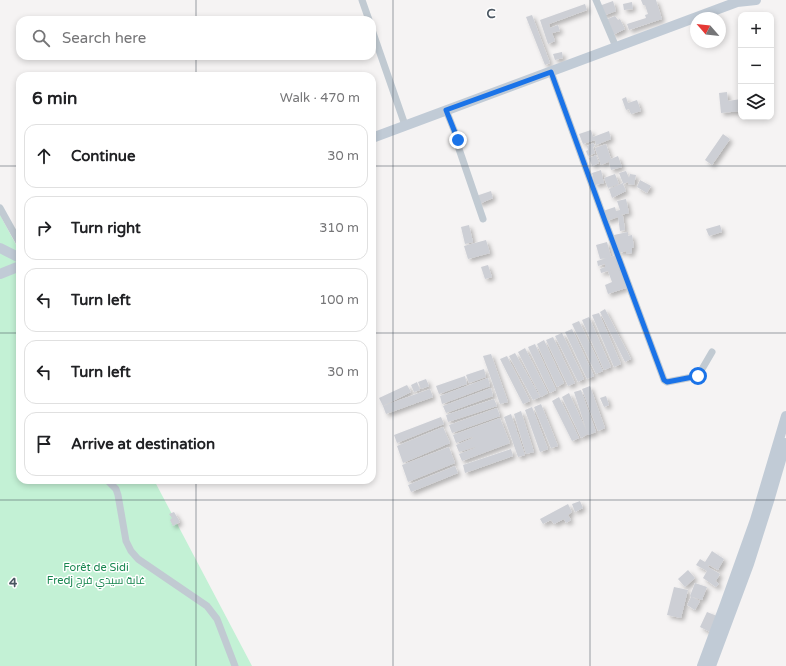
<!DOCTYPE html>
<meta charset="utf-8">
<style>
body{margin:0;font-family:"Varela Round",Cairo,sans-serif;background:#f2f2f2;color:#202124}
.controls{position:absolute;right:12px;top:12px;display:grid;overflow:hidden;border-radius:8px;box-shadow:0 2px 6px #0003}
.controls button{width:36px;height:36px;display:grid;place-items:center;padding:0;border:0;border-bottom:1px solid #e0e0e0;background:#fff;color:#202124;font:20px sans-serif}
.compass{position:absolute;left:690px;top:12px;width:36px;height:36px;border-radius:50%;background:#fff;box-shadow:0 2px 6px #0003;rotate:298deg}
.stop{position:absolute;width:12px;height:12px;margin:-9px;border:3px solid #1a73e8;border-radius:50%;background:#fff}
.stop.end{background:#1a73e8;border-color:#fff;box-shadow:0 1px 4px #0008}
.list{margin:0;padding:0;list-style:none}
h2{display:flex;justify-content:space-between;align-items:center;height:52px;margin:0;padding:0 16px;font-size:17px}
h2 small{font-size:13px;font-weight:400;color:#757577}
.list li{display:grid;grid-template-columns:26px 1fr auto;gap:12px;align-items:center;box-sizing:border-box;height:64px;margin:0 8px 8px;padding:0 8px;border:1px solid #e0e0e0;border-radius:12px}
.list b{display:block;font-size:15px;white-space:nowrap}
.list em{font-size:13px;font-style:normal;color:#757577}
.icon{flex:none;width:22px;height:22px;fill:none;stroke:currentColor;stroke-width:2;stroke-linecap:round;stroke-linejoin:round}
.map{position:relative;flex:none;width:786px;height:666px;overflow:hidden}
.search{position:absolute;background:#fff;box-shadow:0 2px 6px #0003;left:16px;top:16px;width:360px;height:44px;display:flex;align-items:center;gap:10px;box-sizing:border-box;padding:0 14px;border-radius:12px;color:#757577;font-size:15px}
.panel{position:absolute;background:#fff;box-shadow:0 2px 6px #0003;left:16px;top:72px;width:360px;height:412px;border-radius:12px}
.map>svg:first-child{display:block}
</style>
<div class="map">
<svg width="786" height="666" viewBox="0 0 786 666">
<defs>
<filter id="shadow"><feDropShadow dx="3" dy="3" stdDeviation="2" flood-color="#0004"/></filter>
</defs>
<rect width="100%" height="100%" fill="#f5f3f3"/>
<path fill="#c3f1d5" d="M0,215L20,252V480H154L252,666H0Z"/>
<path fill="#cdcfd5" filter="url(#shadow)" d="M641,0H656L662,19L629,30L627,24L646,18L645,15L648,14L645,5H643Z
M613,1L616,11L603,16L599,6Z
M632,2L633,9L624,10L623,4Z
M585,4L587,10L549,24L550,28L558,25L560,31L552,33L555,41L548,44L540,20Z
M532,15L550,63L545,65L526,17Z
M615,16L618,20L620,19L625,29L613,35L605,20Z
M562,52L563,58L555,60L553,54Z
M727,92L728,101L741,99V111L721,113L719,93Z
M626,97L628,103L637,100L641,111L631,114L629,109L626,110L622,99Z
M591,130L593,137L609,131L611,139L596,145L595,140L583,144L579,134Z
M723,134L730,139L712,165L705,160Z
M593,143L595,146L593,147L595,153L588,156L586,151L588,150L587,146Z
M606,144L611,159L618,156L622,167L611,170L608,159V162L601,165L595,148Z
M596,155L599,163L592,166L589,158Z
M601,170L604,183L595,185L592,173Z
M626,171L629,178L630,174L636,175L634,185L628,184V182L623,184L626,191L612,198L609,189L623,183L619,173Z
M615,174L619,184L608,188L604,178Z
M640,180L651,186L647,193L637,187Z
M491,191L493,198L479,204L476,196L485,193L486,198L485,193Z
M626,199L629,213L621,215L623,216L625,230L620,231L618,217L607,221L603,211L615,207L616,211L620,210L617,201Z
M469,225L473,242L465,244L461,227Z
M720,225L722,232L709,236L706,229Z
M628,232V236L632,235L634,247L632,248V253L626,254V251L619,253L614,235Z
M486,240L490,253L468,259L464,246Z
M607,242L611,257L615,255L626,288L608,294L605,285L612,282L608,271L601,273L600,269L605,267V264L598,266L597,261L607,258L600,259L596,245Z
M488,265L492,277L485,279L481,267Z
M605,309L631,359L625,362L600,312Z
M599,313L621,364L614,367L592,315Z
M589,317L611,367L604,370L582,320Z
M579,321L603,371L596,374L572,324Z
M572,329L594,376L587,379L565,332Z
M562,333L584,379L578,382L555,336Z
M553,337L575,383L568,386L546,340Z
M544,340L564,383L557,387L537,344Z
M535,344L556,390L550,393L528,347Z
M525,348L548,393L541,397L518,352Z
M515,353L540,397L533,400L509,356Z
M491,354L508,402L500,404L483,356Z
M507,356L530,401L523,404L500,359Z
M484,369L486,377L469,383L466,375Z
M465,376L467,384L439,394L436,386Z
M488,378L490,386L442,404L440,396Z
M426,379L429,386L421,389L418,382Z
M417,382L420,390L414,392L411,385Z
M407,385L411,392L383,406L379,398Z
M590,386L605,428L598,431L582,389Z
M491,388L493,396L446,413L443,406Z
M430,389L433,397L386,414L383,406Z
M581,390L596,432L588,435L574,392Z
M569,393L588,434L581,438L562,397Z
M606,396L609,405L604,407L600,398Z
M559,397L579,438L572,441L552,401Z
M494,399L497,406L448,422L446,415Z
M541,404L558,446L551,448L534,407Z
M532,407L548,449L540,452L525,410Z
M497,408L500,416L452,433L449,425Z
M521,411L534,452L526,454L514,414Z
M511,414L525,455L518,457L504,417Z
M441,417L444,424L397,443L394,435Z
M500,418L510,443L462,461L459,454L475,448V447L459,452L456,445L473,438L472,437L456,443L453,435Z
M443,427L450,443L403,463L397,446Z
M449,447L455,463L408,482L402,465Z
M511,449L513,456L465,473L463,465Z
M455,466L458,473L411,492L408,485Z
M580,501L583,508L575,512L572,504Z
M568,504L572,512L568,515L571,520L566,523L564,519L554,524L551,520L543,524L540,519Z
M174,512L180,522L173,526L170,520L172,518L169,514Z
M712,551L724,559L718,570L709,565L708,567L720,574L714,584L716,581L719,584L716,587L703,578L707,571L696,565L700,559L705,562Z
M688,570L695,578L685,587L678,579Z
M695,583L707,587L702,600L692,597L700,601L695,610L687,605L691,597L690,596Z
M674,587L688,590L681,618L667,615Z
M707,612L717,616L710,632L700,627Z"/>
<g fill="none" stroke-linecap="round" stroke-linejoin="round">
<path stroke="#c1cad2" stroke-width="7" d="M362,0L369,20
M596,0L616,47
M372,30L405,125
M551,72L605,221L664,380L667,382L698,376L712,352
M446,110L458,140V146L483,219
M0,208L20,244
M107,480L116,489L118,495L126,541L131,551L138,559L207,606L217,619L235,666"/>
<path stroke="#c1cbd6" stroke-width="10" d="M372,138L737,2L756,0
M0,248L20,258
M0,274L20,266
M702,666L725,604L755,520L786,416
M711,666L749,564L769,501L786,443"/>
</g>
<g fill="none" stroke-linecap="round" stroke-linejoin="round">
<path stroke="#1a73e8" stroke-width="5" d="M458,140L446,110L551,72L605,221L664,380L667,382L698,376"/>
</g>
<path fill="none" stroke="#4a5661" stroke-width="1" stroke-opacity="0.55" d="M196,0V20M393,0V666M590,0V666M196,56V76M0,166H20M372,166H786M0,333H20M372,333H786M196,480V666M0,500H786"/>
<g text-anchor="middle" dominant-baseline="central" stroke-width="3" stroke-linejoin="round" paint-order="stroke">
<g font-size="11" fill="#17864f" stroke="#fff">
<text x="96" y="567">Forêt de Sidi<tspan x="96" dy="13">Fredj غابة سيدي فرج</tspan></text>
</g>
</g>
<g font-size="13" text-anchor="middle" font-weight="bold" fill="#4a5661" stroke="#fff" stroke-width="3" stroke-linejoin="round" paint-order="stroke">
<text x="491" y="18">C</text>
<text x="13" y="587">4</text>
</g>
</svg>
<div class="controls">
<button>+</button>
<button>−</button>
<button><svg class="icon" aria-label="layers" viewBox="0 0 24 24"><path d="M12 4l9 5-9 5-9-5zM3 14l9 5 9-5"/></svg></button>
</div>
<svg class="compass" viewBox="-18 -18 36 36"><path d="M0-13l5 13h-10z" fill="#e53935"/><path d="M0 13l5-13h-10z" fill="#757577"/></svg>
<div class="stop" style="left:698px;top:376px"></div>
<div class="stop end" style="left:458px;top:140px"></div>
<div class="search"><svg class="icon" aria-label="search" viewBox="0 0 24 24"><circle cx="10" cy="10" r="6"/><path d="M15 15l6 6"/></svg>Search here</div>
<section class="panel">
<h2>6 min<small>Walk · 470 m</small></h2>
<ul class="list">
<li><svg class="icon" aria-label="ahead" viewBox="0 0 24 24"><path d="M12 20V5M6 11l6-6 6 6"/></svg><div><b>Continue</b></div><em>30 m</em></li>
<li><svg class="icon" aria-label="right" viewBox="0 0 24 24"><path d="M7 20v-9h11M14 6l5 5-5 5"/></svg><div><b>Turn right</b></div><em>310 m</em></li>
<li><svg class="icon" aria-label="left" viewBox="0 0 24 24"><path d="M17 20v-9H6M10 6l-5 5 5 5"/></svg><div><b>Turn left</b></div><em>100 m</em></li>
<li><svg class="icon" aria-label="left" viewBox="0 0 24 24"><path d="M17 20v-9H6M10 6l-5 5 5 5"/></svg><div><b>Turn left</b></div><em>30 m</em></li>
<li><svg class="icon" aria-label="arrive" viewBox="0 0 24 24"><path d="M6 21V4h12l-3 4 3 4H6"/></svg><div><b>Arrive at destination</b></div></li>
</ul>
</section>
</div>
